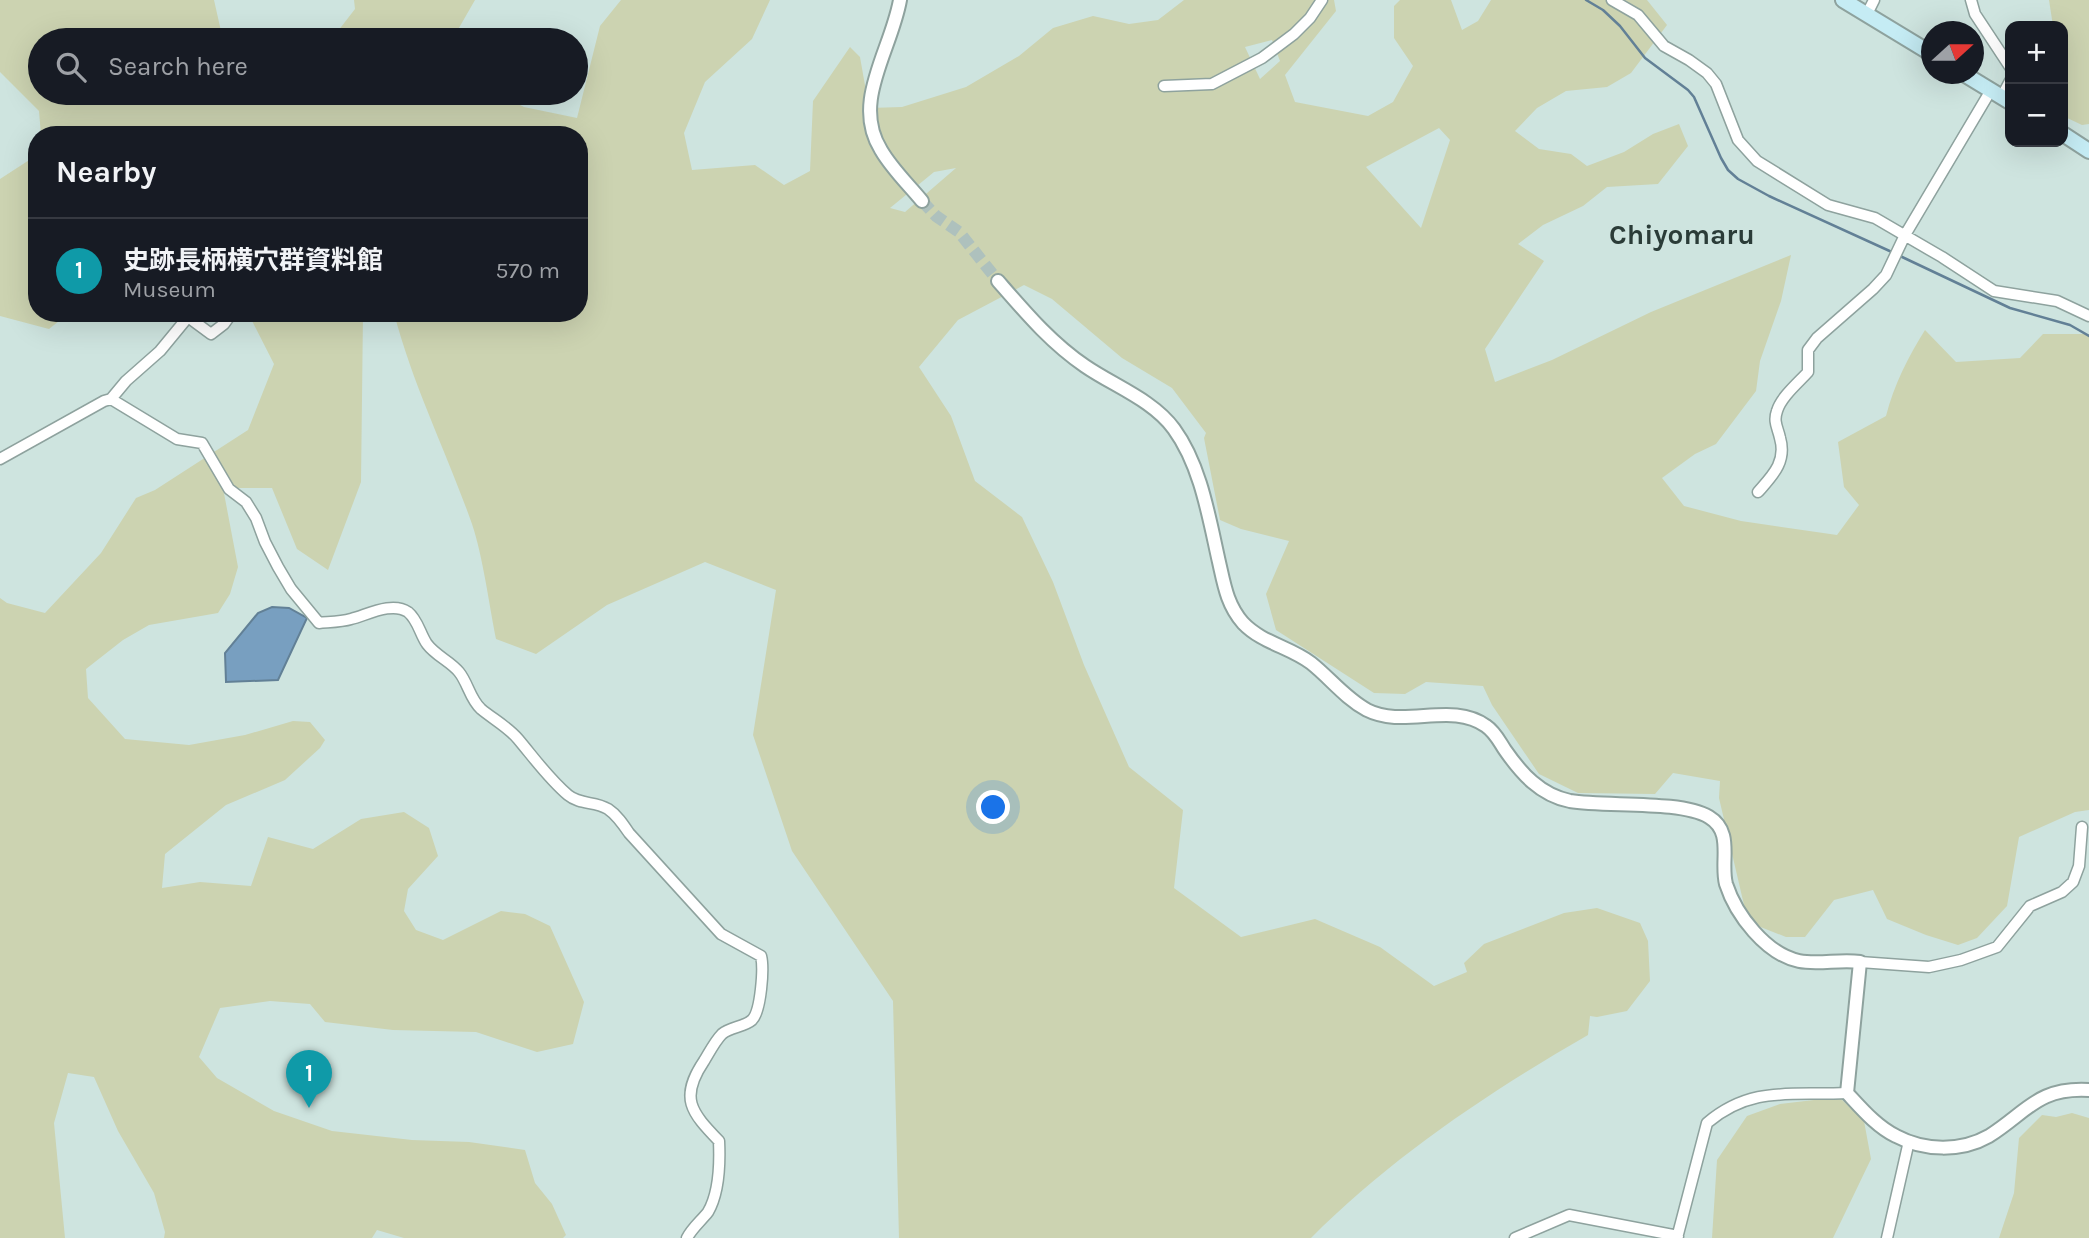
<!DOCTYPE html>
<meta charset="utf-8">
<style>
body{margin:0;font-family:Karla,"Noto Sans JP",sans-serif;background:#242831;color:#f1f3f6}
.controls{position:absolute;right:21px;top:21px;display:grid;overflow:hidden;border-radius:14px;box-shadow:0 7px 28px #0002}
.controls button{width:63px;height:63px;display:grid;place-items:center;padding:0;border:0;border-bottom:2px solid #363941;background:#171b24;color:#f1f3f6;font:35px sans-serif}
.compass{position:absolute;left:1921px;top:21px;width:63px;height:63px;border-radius:50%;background:#171b24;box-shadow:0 7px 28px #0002;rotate:69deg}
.you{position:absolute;left:994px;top:808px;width:24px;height:24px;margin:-18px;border:5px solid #fff;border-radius:50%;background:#1a73e8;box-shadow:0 0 0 10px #1a73e833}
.badge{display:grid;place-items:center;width:46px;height:46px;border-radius:50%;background:#db2777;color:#fff;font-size:23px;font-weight:700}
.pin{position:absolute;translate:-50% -58px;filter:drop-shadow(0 2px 4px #0008)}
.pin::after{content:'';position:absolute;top:37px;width:24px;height:21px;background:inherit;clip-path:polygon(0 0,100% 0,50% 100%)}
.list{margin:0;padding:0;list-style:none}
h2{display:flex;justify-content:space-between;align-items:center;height:91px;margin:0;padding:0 28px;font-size:30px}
h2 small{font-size:23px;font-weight:400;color:#9ea1a6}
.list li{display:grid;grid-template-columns:46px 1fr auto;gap:21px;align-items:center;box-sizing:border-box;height:105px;padding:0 28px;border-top:2px solid #363941}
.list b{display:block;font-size:26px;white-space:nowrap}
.list p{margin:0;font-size:23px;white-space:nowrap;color:#9ea1a6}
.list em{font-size:23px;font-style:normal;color:#9ea1a6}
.icon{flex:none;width:38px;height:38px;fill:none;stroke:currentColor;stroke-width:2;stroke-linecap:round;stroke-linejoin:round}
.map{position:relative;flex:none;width:2089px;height:1238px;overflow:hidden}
.search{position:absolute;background:#171b24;box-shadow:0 7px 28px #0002;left:28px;top:28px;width:560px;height:77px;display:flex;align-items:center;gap:18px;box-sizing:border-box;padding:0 24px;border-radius:38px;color:#9ea1a6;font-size:26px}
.panel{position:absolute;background:#171b24;box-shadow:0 7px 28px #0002;left:28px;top:126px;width:560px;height:196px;border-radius:28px}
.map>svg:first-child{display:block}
</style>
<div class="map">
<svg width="2089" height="1238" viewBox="0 0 2089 1238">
<rect width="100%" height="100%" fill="#cee4df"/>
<path fill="#ccd3b1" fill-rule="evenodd" d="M0,0H214L223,40H40V93H497L524,107L577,118L600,26L621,0H770L752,39L705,82L684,133L692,170L755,165L784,185L810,171L813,101L850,47L860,57L869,108L902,107L966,87L1019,56L1053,28L1093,16L1129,24L1158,20L1184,0H1334L1336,11L1285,75L1295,102L1368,116L1393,102L1413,66L1394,38V6L1400,0H1451L1462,30L1478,21L1491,0H1647L1667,25L1631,73L1607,87L1566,91L1537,108L1515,131L1539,149L1571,154L1587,166L1624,152L1653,134L1679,124L1688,146L1658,184L1607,187L1583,206L1543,225L1518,244L1544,261L1485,349L1495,382L1552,360L1651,312L1791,255L1781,301L1760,361L1756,391L1716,444L1695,454L1662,478L1684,506L1741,521L1837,535L1859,505L1844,487L1838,442L1886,416C1894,385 1908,357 1925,330L1956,362L2020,358L2043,334H2089V810L2075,812L2019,837L2007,906L1977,938L1958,945L1926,935L1887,919L1873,890L1834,900L1805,937H1786L1748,922L1719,798L1720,781L1673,773L1655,794L1578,793L1539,774L1492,705L1483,686L1426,682L1405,694L1374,693L1276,630L1266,594L1289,541L1241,529L1220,520L1204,438L1206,433L1172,388L1122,358L1052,299L1024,285L958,320L919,367L951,416L975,481L1022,517L1053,582L1084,665L1129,767L1183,810L1174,888L1241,937L1315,919L1380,947L1434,986L1467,972L1464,963L1484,944L1564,913L1597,908L1640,923L1648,941L1650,981L1627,1011L1597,1017L1590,1016L1588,1035C1489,1092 1392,1157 1311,1238H899L893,1001L792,851L753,735L776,590L705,562L607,605L536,654L496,639C489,604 483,557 472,524C447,453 413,386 394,313H579V135H41L39,111L0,72ZM1272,40L1280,61L1260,79L1245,47ZM1439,128L1450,140L1421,228L1366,167ZM956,168L905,212L890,208L934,172Z
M354,0H475L452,40H331L355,9Z
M2049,0H2089V124L2082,125L2063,116V26H2053Z
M37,155V313H69L49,329L0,316V179Z
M248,313H363L361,482L328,570L297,549L272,488H223L238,567L230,594L218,613L149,625L123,640L86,669L88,698L125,739L189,745L245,735L293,721L310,722L325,740L320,748L285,780L226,805L165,854L162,888L200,882L251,886L268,837L313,849L361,819L404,812L429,828L438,856L408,889L404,911L416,930L443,940L501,911L525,914L550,926L584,1002L573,1044L537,1052L476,1032L393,1030L325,1022L310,1004L270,1001L220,1008L199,1057L217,1078L274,1111L332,1131L412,1140L469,1142L525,1150L535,1183L552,1204L566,1235L563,1238H404L377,1230L372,1238H164L165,1232L154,1193L118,1131L94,1077L68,1073L54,1123L65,1238H0V598L7,603L45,613L101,553L136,498L155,490L248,430L274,364Z
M1839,1097L1864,1121L1871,1159L1833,1238H1712L1717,1160L1747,1116L1780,1104Z
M2072,1113L2089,1118V1238H1999L2014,1193L2019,1138L2042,1115L2056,1117Z"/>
<path fill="#789fc0" stroke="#628096" stroke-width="2" d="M272,607L289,608L307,618L278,680L226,682L225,653L258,613Z"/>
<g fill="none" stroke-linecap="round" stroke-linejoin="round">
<path stroke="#628096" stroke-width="2.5" d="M1586,0L1603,10L1620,26L1645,58L1688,90L1694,97L1721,158L1728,170L1738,179L1769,196L1894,253
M1900,256L2010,308L2070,325L2089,336"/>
<path stroke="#aec1bd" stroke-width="12" stroke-dasharray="12 6" stroke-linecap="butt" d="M922,201L936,216L959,232L998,281"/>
<defs>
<path id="minor" d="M1612,0L1638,15L1664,46L1689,60L1707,73L1716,84L1738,140L1757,161L1828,205L1875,218L1942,257L1994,291L2057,301L2089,316
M1971,0L1975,14L2010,67
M1867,14L1874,0
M1164,86L1212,84L1262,58L1294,34L1310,18L1322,0
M2002,96L2010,81
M111,399L126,381L160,351L188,317L211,334L224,324L232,313
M0,459L104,401L111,399L177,439L202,443L229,489L246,502L256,518L265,542L278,567L291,589L319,623C329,622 341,622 351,619C367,615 392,601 408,612C418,620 420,634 427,644C436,656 450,661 459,672C468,683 470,699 481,709C493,719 508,727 518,739C534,758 549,779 568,795C580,805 595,801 608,809C617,815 623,824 629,833L721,934L761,956C764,968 761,1011 752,1020C744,1027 730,1027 722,1034C715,1041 709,1053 704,1061C679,1098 691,1112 719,1141C720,1162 719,1193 708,1212C701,1221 692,1228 687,1238
M1758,492C1772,476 1787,462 1780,438C1778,428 1773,422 1777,411C1781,397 1798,383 1808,372V350L1817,338L1873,289L1886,275L1905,235L1991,90
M1860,962L1929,967L1961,960L1997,947L2030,906L2062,892L2073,882L2079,866L2082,827
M1515,1238L1569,1215L1678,1236
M1677,1238L1707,1123C1752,1085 1792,1096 1847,1093
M1887,1238L1909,1141"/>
<path id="tertiary" d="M900,0C891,51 851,102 881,150C892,169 908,184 922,201
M998,281C1025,312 1051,343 1085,366C1114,386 1153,400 1174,429C1201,466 1209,518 1219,562C1224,584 1227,605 1243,623C1262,643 1290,647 1311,663C1330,678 1345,698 1367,710C1404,729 1452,701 1486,726C1495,732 1499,741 1505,750C1521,773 1540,795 1570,801C1607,807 1680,800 1709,817C1734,832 1720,861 1726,884C1736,915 1766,954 1799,961C1818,965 1840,959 1860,962L1847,1093C1861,1108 1877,1127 1896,1136C1924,1151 1961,1152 1989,1136C2027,1112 2038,1087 2089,1090"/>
<path id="secondary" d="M1843,0L1932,54
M1964,74L2010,102
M2063,134L2089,151"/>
</defs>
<use href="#minor" stroke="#8ea29e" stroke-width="13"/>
<use href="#tertiary" stroke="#8ea29e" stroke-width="16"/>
<use href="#secondary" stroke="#8ea29e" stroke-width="18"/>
<use href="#minor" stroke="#fff" stroke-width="10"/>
<use href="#tertiary" stroke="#fff" stroke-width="12"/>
<use href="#secondary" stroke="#c5ecf4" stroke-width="14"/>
</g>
<g text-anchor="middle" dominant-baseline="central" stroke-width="7" stroke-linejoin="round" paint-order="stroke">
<g font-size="28" font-weight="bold" fill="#2b3c38" stroke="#cee4df">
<text x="1682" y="234">Chiyomaru</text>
</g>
</g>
</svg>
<div class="controls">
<button>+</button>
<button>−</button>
</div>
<svg class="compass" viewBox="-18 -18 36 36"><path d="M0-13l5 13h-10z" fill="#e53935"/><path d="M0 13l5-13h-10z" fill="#9ea1a6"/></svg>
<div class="you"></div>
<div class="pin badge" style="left:309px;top:1108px;background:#0f9aa8">1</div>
<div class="search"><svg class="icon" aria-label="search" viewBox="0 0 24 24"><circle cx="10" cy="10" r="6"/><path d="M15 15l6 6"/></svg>Search here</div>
<section class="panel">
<h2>Nearby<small></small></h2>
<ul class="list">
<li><span class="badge" style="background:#0f9aa8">1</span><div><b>史跡長柄横穴群資料館</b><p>Museum</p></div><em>570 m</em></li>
</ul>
</section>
</div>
